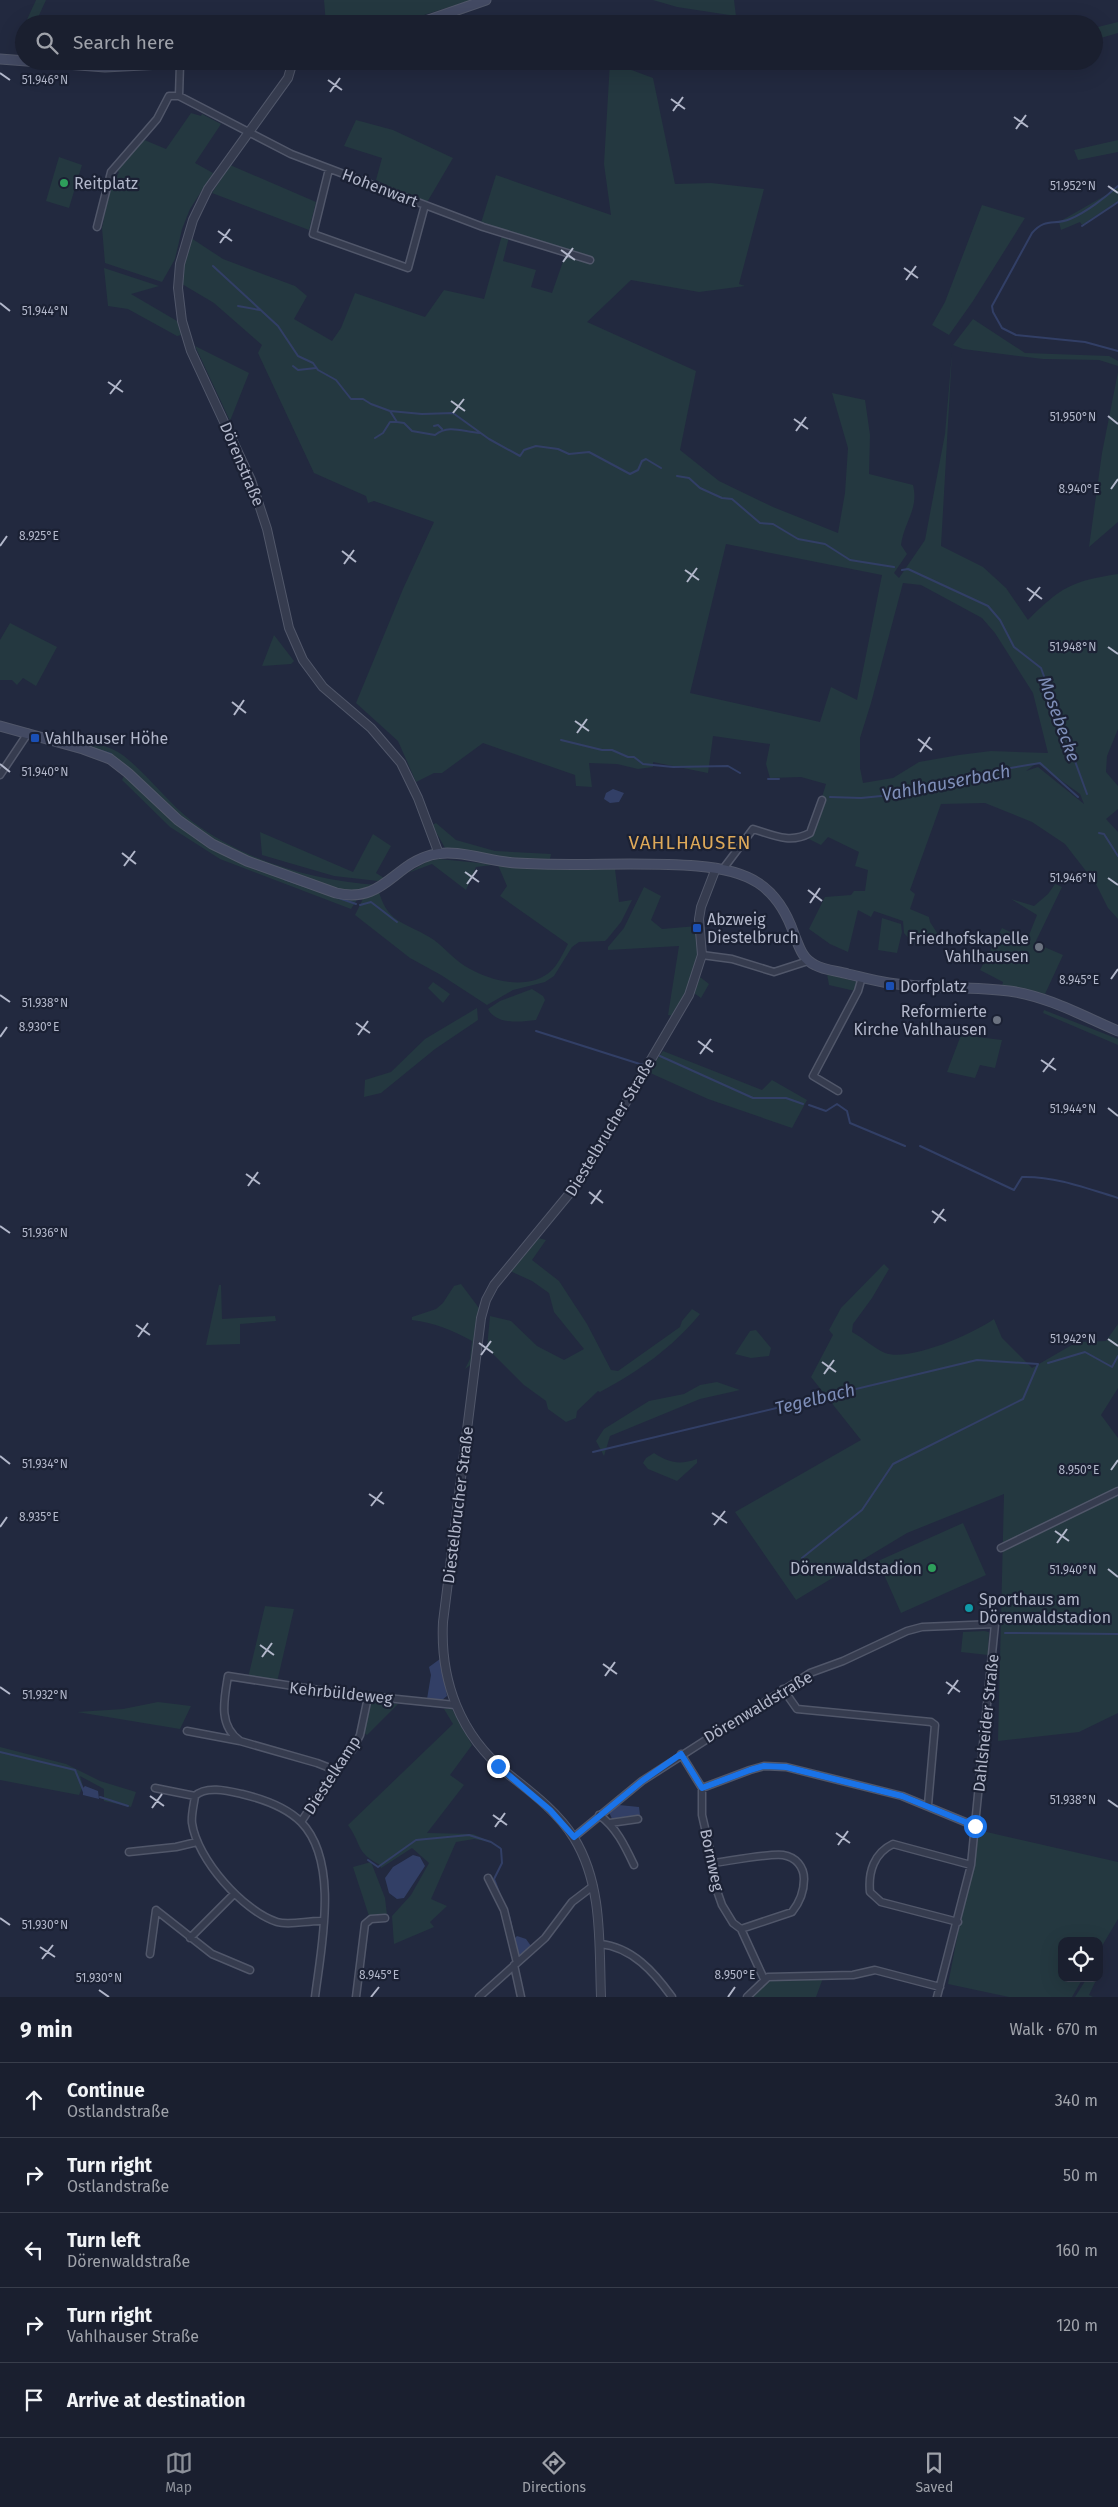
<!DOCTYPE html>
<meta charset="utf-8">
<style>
body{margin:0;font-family:"Fira Sans",sans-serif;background:#232737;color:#f1f3f6}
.controls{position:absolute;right:15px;bottom:15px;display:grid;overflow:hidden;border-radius:10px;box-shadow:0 5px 20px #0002}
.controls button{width:45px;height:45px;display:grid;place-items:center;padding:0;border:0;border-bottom:1px solid #383d4b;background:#1a1f2f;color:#f1f3f6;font:25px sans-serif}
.stop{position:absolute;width:15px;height:15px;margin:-11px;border:4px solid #1a73e8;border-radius:50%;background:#fff}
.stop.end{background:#1a73e8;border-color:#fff;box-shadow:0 1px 5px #0008}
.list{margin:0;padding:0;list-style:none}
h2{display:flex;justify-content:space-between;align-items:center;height:65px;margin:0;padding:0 20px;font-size:21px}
h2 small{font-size:16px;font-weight:400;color:#9fa2aa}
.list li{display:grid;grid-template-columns:32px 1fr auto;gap:15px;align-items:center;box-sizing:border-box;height:75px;padding:0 20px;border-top:1px solid #383d4b}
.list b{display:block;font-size:19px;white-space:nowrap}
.list p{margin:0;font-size:16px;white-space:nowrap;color:#9fa2aa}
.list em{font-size:16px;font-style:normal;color:#9fa2aa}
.icon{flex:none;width:28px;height:28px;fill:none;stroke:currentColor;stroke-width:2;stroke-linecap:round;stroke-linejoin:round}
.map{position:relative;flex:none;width:1118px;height:1997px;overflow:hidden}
.search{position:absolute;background:#1a1f2f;box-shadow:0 5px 20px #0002;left:15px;right:15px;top:15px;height:55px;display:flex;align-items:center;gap:12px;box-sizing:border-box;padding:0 18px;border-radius:28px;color:#9fa2aa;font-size:19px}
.sheet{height:440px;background:#1a1f2f}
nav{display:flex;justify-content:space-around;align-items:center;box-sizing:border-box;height:70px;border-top:1px solid #383d4b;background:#1a1f2f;font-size:14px;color:#9fa2aa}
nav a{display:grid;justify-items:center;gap:2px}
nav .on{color:#8c9099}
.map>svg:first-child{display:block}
</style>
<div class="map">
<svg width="1118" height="1997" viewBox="0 0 1118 1997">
<rect width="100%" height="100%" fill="#22293f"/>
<path fill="#243840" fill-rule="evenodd" d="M36,0H46L35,24H25Z
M324,0H472L395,24H326Z
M653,0H734L736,16L677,7Z
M1118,22V33L1094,40V28Z
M610,62L653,78L675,184L711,183L764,189L739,284L745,286L699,292L631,280L587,322L696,371L680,450L719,481L773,507L838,533L845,493L848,448L832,393L865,400L870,435L869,474L913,485C919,509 904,522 901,545L907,554L894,573L899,578L925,540L945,434L952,353L941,546L983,567L1006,588L1028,620C1061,587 1072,581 1118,574V729L1107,756L1106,772L1118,786V809L1106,819L1118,832V919L1108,908L1096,884L1065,844L1032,822L985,803L941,804L910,890L915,894L910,909L929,917L930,922L941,939L940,943L912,942L904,933L903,921L874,911L871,917L858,910L848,952L830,944L809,929L825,897L851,895L854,891H865L868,870L855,866L859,852L828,837L821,845L803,836L818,810L826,784L801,777L770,778L766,764L770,744L713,736L708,773L653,762V767L638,769L617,764L589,763L592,787L576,786L575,775L483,743L442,773H434L416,782L398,741L356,703L403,589L434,522L374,501L368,503L366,496L314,473L258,353L262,345L214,303L182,284L184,260L191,238L223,259L295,286L307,296L294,319L332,341L341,328L355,293L425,317L444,290L484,299L502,235L509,237L503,261L536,270L531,287L552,293L566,253L481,223L496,175L611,215L604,164ZM726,544L882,575L857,700L831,687L820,722L690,693ZM903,583L921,585L982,618L995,633L1033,693L1048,753L991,751L959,755L919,762L893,778L863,783L860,768V738L871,703ZM1037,763L1080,794L1084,804L1038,767L1026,771Z
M191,113L201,116L202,114L221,124L195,163L213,173L190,209L182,229L175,259L162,282L105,263L102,228L112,177L116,178L119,172L115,170L142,139L166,149Z
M356,120L393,130L453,158L426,204L376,180L382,158L344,146Z
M1118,140V152L1078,160L1074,150Z
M59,157L82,165L69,208L46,201Z
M230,165L316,202L309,230L212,193Z
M1118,188V201L1082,225L1080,222L1061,230L1059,222Z
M982,205L1025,218L973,301L949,335L932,325L945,302Z
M104,268L159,286L131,294L177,321L181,335L177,336L128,309L108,306Z
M973,319L1025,353L1109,356L1118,361V366L1099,360L1043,359L963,349L953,345Z
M195,346L249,373L230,421Z
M1118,372V522L1089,547L1102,453Z
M10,623L57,647L36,686L23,678L17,685L12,680H0V640Z
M274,635L294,661L291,664L262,666Z
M63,735C82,740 108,744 124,756C149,776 167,802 193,822C245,861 314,881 378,885L351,894L244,858L193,829L128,769L53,737Z
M115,767L221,852L358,898L351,909L220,859L170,827L122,780L124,776Z
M436,823L456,840L495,851L551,854L550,859L498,857L445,848L432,825Z
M260,832L353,872L373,834L391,846L376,873L384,878L378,881L334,876L262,855Z
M439,859L490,864L492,865L476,867L466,890L432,864L408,873L428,861Z
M498,865L615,869L619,902L632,900L621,922L608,938L605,941L579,942L572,947L554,976L545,982L513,990L487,1005L441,975L410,958L355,915L363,899L379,892C388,925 409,923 434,940C446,949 456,962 470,969C494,982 530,991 552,970C559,963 563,953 568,944L500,896L507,886Z
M1055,884L1062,887L1035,943L1063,955L1045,994L1024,988L1002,986L1003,982L980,970L1002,928L1027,940L1037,915L1011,899L1034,906L1048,894Z
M644,887L661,896L651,920L662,929L697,926L699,957L693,980L674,1016L668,1015L679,946L608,950V947L624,928Z
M882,918L901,924L902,932L897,953L878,950Z
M827,974L858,982L855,991L829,985Z
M700,977L709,984L701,998L694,993Z
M433,982L450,994L443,1003L428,988Z
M532,989L543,996L545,1000L536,1020C521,1022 496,1025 488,1009L500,1001Z
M477,1008L478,1020L435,1049L381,1093L364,1097L365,1080L391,1072L425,1039Z
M1044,1010L1118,1039V1045L1043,1013Z
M961,1035L1002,1040L995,1068L980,1065L975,1078L947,1072Z
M663,1051L762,1090L772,1080L807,1100L792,1128L708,1099L648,1072Z
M538,1238L546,1240L532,1260L559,1281L587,1324L611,1370L618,1371L680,1327L682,1321L692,1309L700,1314C672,1348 639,1371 600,1392L598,1391L577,1411L576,1418L566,1422L548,1409L546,1401L524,1385L487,1348L490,1316L511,1321L537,1346L564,1360L584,1349L554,1312L549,1293L532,1281L510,1271L532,1242Z
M884,1264L889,1269L872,1298L853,1324L852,1332C863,1338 874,1348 885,1353C909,1362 973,1334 994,1319L1002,1338L1032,1368L1077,1342L1106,1341L1118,1324V1388L1101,1415L1118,1438V1713L1079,1732L998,1741L1004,1494L907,1533L796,1600L735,1512L861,1440L811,1377L833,1335L829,1330L841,1308Z
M461,1284L479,1308L473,1363L465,1369L470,1359L472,1341C452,1330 435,1323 412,1320V1317L436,1309L443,1303L454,1286Z
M219,1285H221L222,1319L275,1316L276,1321L240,1324V1344L206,1345Z
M756,1330L771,1348L769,1356L751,1358L735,1354L750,1331Z
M717,1382L740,1390L700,1399L610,1436L604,1456L596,1441L604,1429L649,1401L684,1394L700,1385Z
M654,1453C669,1463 680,1465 697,1459V1463L677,1481L648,1469L643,1463L646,1458Z
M963,1523L986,1575L901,1613L878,1561Z
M265,1606L294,1609L277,1682L248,1678Z
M984,1631L989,1632L988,1655L961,1652L963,1632Z
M158,1702L191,1706L180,1729L77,1712L123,1709Z
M374,1702L398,1704L367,1735L364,1733L371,1703Z
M444,1709H452L472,1745L450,1775L464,1785L427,1833L473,1834L491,1842L474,1839L456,1842L431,1899L447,1906L430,1922L434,1927L394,1944L392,1916L411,1895L429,1863L412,1848L381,1868L380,1865C355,1852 362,1844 348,1825L453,1724Z
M0,1747L66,1764L100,1781L136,1792L131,1807L104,1801V1789L80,1776L83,1786L79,1795L0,1780Z
M978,1830L1118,1862V1919L1099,1951V1941H1062V1978H1083L1072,1997H1009L948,1984Z
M371,1862L385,1898L387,1915L369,1916L353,1867Z
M823,1978L816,1997H753L765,1982L778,1979Z
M1087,1978H1097L1089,1995L1093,1997H1075Z"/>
<path fill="#323f66" d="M613,789L624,793L619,802L610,803L604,799L606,793Z
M440,1659L447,1696L442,1700L427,1699L431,1675L429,1667Z
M85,1786L98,1791L99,1799L83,1795V1788Z
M619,1805L639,1807L640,1815L612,1819L609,1812Z
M413,1855L420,1857L425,1866L404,1898L397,1899L389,1893L385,1878L393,1867Z
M517,1936L526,1939L531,1946L520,1957L518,1956L514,1939Z"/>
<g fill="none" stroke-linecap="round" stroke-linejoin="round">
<path stroke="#323f66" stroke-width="2" d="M1118,186C1106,197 1085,213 1070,219C1054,226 1046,217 1032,233L992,306L993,312L1002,328L1016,335L1085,342L1118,351
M1082,226L1118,202
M213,266L278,326L298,356L313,363L318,370L336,380L351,399H363L371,404L390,411L422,414L453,413L489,439L520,456L524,450L536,446L558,449L569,454L589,452L630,474L638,470L642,461L646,459L661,468
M238,306L260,310
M293,366L298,370L316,368
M390,411L397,422L404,423L412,431L435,435C449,424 463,432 480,433
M434,426L438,425L442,429
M375,438L383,433L390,422H397
M677,476L689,478L700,488L722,498L732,499L760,523L773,524L798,539L825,544L850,560L894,567
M902,570L908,569L988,606L1000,620L1014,647L1041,668L1087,794
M57,737L111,754
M561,740L602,750H612L628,757H634L643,764L673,767L728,766L740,773
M768,779H779
M830,797L861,798L912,793L916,787H925L932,783L957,784L968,776L985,775L993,771L1040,763L1078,797
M1099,833L1104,834L1118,856
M284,879L356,904
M360,905L371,902L397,922
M536,1031L643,1065L645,1063
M660,1056L753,1098H786L803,1104
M809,1105L826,1111L837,1104L847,1111L850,1123L905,1146
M920,1146L1014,1190L1022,1177C1055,1176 1086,1188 1118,1198
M1048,1363L1085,1352L1112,1367L1118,1356
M593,1452L977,1360L1038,1364L1023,1399L893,1464L862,1510L802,1558
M1005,1633L1118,1634
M0,1752L75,1770L84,1792
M100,1797L128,1806
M368,1860L378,1867L416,1840L469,1835L491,1842L500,1848
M500,1895L494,1879L502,1863L501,1849
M509,1916L514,1938"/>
<defs>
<path id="minor" d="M179,96L291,154L483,227L590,260
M329,169L313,234L408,268L425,205
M97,227L111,172L157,119L169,96H179L180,64
M0,775L28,733
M723,869L753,829C773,835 790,844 810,833L822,800
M702,955L732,959L774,972L808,961
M838,1091L813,1076L858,991L862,977
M1001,1548L1118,1491
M783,1689L797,1709L931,1722L935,1725L928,1805
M187,1731L240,1741L317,1763L335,1770
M240,1741C218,1725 224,1700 228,1676L338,1693L455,1705
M681,1754L702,1788L750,1770L764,1766L786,1767L902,1796L975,1826
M155,1788L195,1796C206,1785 229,1791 242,1794C263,1799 286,1807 301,1822C340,1862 321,1948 315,1997
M702,1788V1815L713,1863L715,1885L722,1905L733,1923L741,1929L764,1979
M195,1796C194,1804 191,1815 192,1823C197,1859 243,1911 277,1922C290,1926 309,1920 323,1921
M599,1815C616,1827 625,1846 634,1865
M301,1822L335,1770L353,1749L360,1735L368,1697
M610,1823L638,1819
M574,1837L642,1781L810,1673L843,1661L907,1631L922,1627L995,1624L971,1865L937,1997
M129,1852L176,1847L197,1842
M713,1863C729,1861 770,1853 783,1855C796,1857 804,1867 804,1879C804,1891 800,1902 792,1912L741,1929
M488,1878L504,1910L517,1963
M958,1922L881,1902L870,1892C868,1872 874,1853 893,1844L971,1865
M190,1938L234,1894
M600,1944C632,1947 654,1972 672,1997
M150,1954L156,1910L212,1954L250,1970
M514,1965L521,1997
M356,1997L365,1924L371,1919L385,1918
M479,1997L545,1938L572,1902L593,1886
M747,1997L768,1977L853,1975L875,1970L940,1987"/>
<path id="tertiary" d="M293,61L288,78L208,189L193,220L180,264L178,288L182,321L191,351L251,480L267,529L289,628L303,660L323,687L371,728L401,763L418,798L439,854
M601,1997C599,1944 603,1885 574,1838C558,1812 531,1792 507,1773C460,1735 440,1681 443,1622L481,1318L486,1300L494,1285L579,1182L689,995L702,955L699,919L701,907L716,868"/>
<path id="secondary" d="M417,24L486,0
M0,59L105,67L219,61
M0,726L83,749L110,759L128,773L178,820L212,844L247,861L336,893C383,904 393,865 431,855C458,848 489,862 516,863C576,867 637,861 697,866C747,870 777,884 794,934C799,946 802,959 815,965C824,970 837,971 848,974C861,977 875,981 889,983C929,989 970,986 1009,991C1047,996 1083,1016 1118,1031"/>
</defs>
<use href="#minor" stroke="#51576a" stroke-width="9"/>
<use href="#tertiary" stroke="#51576a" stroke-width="10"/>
<use href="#secondary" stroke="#51576a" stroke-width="11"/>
<use href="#minor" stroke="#363c4f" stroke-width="6"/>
<use href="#tertiary" stroke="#363c4f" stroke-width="8"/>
<use href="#secondary" stroke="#434a63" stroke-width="9"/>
</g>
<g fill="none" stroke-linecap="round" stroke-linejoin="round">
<path stroke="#1a73e8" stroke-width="6" d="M498,1766L550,1810L574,1837L642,1781L681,1754L702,1788L750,1770L764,1766L786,1767L902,1796L975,1826"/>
</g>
<path fill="none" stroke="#b2b7ca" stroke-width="2" d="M0,73L10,80M328,80L342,90M330,92L340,78M671,99L685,109M673,111L683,97M1014,117L1028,127M1016,129L1026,115M1108,186L1118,193M218,231L232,241M220,243L230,229M561,250L575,260M563,262L573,248M904,268L918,278M906,280L916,266M0,303L10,311M108,382L123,392M110,394L121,380M451,401L465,411M453,413L464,399M1108,416L1118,424M794,419L808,429M796,431L806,417M1111,489L1118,479M0,546L7,536M342,551L356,562M344,564L354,550M685,570L699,580M687,582L697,568M1027,588L1042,599M1029,601L1040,587M1108,647L1118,654M232,702L246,713M234,715L244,700M575,721L589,731M577,733L587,719M918,739L932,750M920,752L930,737M0,764L10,772M122,853L136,864M124,866L135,851M465,872L479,882M1108,878L1118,885M467,884L477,870M808,890L822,901M810,903L820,888M1111,979L1118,969M0,995L10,1002M356,1023L370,1033M358,1035L368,1021M0,1037L7,1027M698,1041L713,1052M700,1054L711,1039M1041,1060L1056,1070M1043,1072L1054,1058M1108,1108L1118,1116M246,1174L260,1184M248,1186L258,1172M589,1192L603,1203M591,1204L601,1190M932,1211L946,1221M934,1223L944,1209M0,1226L10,1233M136,1325L150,1335M138,1337L148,1323M1108,1339L1118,1346M479,1343L493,1353M481,1355L491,1341M822,1362L836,1372M824,1374L834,1360M0,1456L10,1464M1111,1470L1118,1460M369,1494L384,1504M371,1506L382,1492M712,1513L727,1523M714,1525L725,1511M0,1527L7,1517M1055,1531L1069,1541M1057,1543L1067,1529M1108,1569L1118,1577M260,1645L274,1655M262,1657L272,1643M603,1664L617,1674M605,1676L615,1662M946,1682L960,1692M0,1687L10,1694M948,1694L958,1680M150,1796L164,1806M1108,1800L1118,1807M152,1808L162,1794M493,1815L507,1825M495,1827L505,1813M836,1833L850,1843M838,1845L848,1831M0,1918L10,1925M40,1947L55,1957M42,1959L53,1945M99,1990L109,1997M371,1997L379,1987M728,1997L735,1987"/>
<g fill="#2e9e5b" stroke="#1b2134" stroke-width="2">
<circle cx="64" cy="183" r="5"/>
<circle cx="932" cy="1568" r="5"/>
</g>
<g fill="#1a4fb4" stroke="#1b2134" stroke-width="2">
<rect x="30" y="733" width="10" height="10" rx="2.5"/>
<rect x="692" y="923" width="10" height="10" rx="2.5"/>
<rect x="885" y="981" width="10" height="10" rx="2.5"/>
</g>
<g fill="#6b7280" stroke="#1b2134" stroke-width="2">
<circle cx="1039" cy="947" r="5"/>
<circle cx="997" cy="1020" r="5"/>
</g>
<circle fill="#0f9aa8" stroke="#1b2134" stroke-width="2" cx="969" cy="1608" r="5"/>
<g text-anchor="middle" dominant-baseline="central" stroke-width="4.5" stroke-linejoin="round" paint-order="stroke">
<g font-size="16" fill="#b2b7ca" stroke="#1b2134" text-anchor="start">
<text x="74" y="183">Reitplatz</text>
<text x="45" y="738">Vahlhauser Höhe</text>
<text x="707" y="919">Abzweig<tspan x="707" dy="18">Diestelbruch</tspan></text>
<text x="1029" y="938" text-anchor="end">Friedhofskapelle<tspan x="1029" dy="18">Vahlhausen</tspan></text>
<text x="900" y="986">Dorfplatz</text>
<text x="987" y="1011" text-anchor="end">Reformierte<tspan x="987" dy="18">Kirche Vahlhausen</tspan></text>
<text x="922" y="1568" text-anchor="end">Dörenwaldstadion</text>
<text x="979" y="1599">Sporthaus am<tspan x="979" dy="18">Dörenwaldstadion</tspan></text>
</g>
<g font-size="16" fill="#b2b7ca" stroke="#1b2134">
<text transform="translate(380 188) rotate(21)">Hohenwart</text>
<text transform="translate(242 464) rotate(67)">Dörenstraße</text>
<text transform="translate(610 1127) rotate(-59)">Diestelbrucher Straße</text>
<text transform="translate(458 1505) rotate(-83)">Diestelbrucher Straße</text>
<text transform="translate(341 1693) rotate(6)">Kehrbüldeweg</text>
<text transform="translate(758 1707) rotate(-31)">Dörenwaldstraße</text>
<text transform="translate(986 1723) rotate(-84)">Dahlsheider Straße</text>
<text transform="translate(332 1775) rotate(-57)">Diestelkamp</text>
<text transform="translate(712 1860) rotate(78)">Bornweg</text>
</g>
<g font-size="18" font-style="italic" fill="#7e8eb8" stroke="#1b2134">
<text transform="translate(1059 719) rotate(70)">Mosebecke</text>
<text transform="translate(946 783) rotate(-11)">Vahlhauserbach</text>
<text transform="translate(815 1399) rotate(-14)">Tegelbach</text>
</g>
<g font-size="19" letter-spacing="1" fill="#dea959" stroke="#1b2134">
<text x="690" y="842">VAHLHAUSEN</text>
</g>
</g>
<g font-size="12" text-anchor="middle" fill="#b2b7ca" stroke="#1b2134" stroke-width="4.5" stroke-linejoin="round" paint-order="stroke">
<text x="45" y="84">51.946°N</text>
<text x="1073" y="190">51.952°N</text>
<text x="45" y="315">51.944°N</text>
<text x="1073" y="421">51.950°N</text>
<text x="1079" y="493">8.940°E</text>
<text x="39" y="540">8.925°E</text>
<text x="1073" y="651">51.948°N</text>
<text x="45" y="776">51.940°N</text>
<text x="1073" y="882">51.946°N</text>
<text x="1079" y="984">8.945°E</text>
<text x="45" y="1007">51.938°N</text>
<text x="39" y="1031">8.930°E</text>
<text x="1073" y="1113">51.944°N</text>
<text x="45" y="1237">51.936°N</text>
<text x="1073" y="1343">51.942°N</text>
<text x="45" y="1468">51.934°N</text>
<text x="1079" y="1474">8.950°E</text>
<text x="39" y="1521">8.935°E</text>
<text x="1073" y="1574">51.940°N</text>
<text x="45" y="1699">51.932°N</text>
<text x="1073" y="1804">51.938°N</text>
<text x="45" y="1929">51.930°N</text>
<text x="379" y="1979">8.945°E</text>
<text x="735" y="1979">8.950°E</text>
<text x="99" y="1982">51.930°N</text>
</g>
</svg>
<div class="controls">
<button><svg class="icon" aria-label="locate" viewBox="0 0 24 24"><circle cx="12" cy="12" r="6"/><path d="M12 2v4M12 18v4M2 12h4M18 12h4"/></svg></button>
</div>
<div class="stop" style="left:975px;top:1826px"></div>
<div class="stop end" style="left:498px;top:1766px"></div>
<div class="search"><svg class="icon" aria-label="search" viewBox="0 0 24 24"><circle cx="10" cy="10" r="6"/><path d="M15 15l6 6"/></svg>Search here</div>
</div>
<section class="sheet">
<h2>9 min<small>Walk · 670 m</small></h2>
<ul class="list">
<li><svg class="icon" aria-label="ahead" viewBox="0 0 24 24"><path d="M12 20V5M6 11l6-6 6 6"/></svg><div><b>Continue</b><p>Ostlandstraße</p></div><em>340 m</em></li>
<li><svg class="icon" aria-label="right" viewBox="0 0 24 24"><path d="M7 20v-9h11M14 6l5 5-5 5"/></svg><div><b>Turn right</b><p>Ostlandstraße</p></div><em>50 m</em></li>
<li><svg class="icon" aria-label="left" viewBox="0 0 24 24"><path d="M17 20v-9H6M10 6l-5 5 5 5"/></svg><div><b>Turn left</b><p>Dörenwaldstraße</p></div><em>160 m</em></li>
<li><svg class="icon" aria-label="right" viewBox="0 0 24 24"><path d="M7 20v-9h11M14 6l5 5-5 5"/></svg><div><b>Turn right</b><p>Vahlhauser Straße</p></div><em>120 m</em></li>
<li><svg class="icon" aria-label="arrive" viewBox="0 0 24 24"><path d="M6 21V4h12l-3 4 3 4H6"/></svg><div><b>Arrive at destination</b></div></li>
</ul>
</section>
<nav>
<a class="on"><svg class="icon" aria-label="map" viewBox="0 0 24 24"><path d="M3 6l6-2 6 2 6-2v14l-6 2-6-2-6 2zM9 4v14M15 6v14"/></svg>Map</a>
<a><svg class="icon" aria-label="directions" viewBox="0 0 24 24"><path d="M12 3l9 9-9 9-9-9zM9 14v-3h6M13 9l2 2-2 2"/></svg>Directions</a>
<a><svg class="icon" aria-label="saved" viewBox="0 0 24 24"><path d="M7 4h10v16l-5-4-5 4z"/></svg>Saved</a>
</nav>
